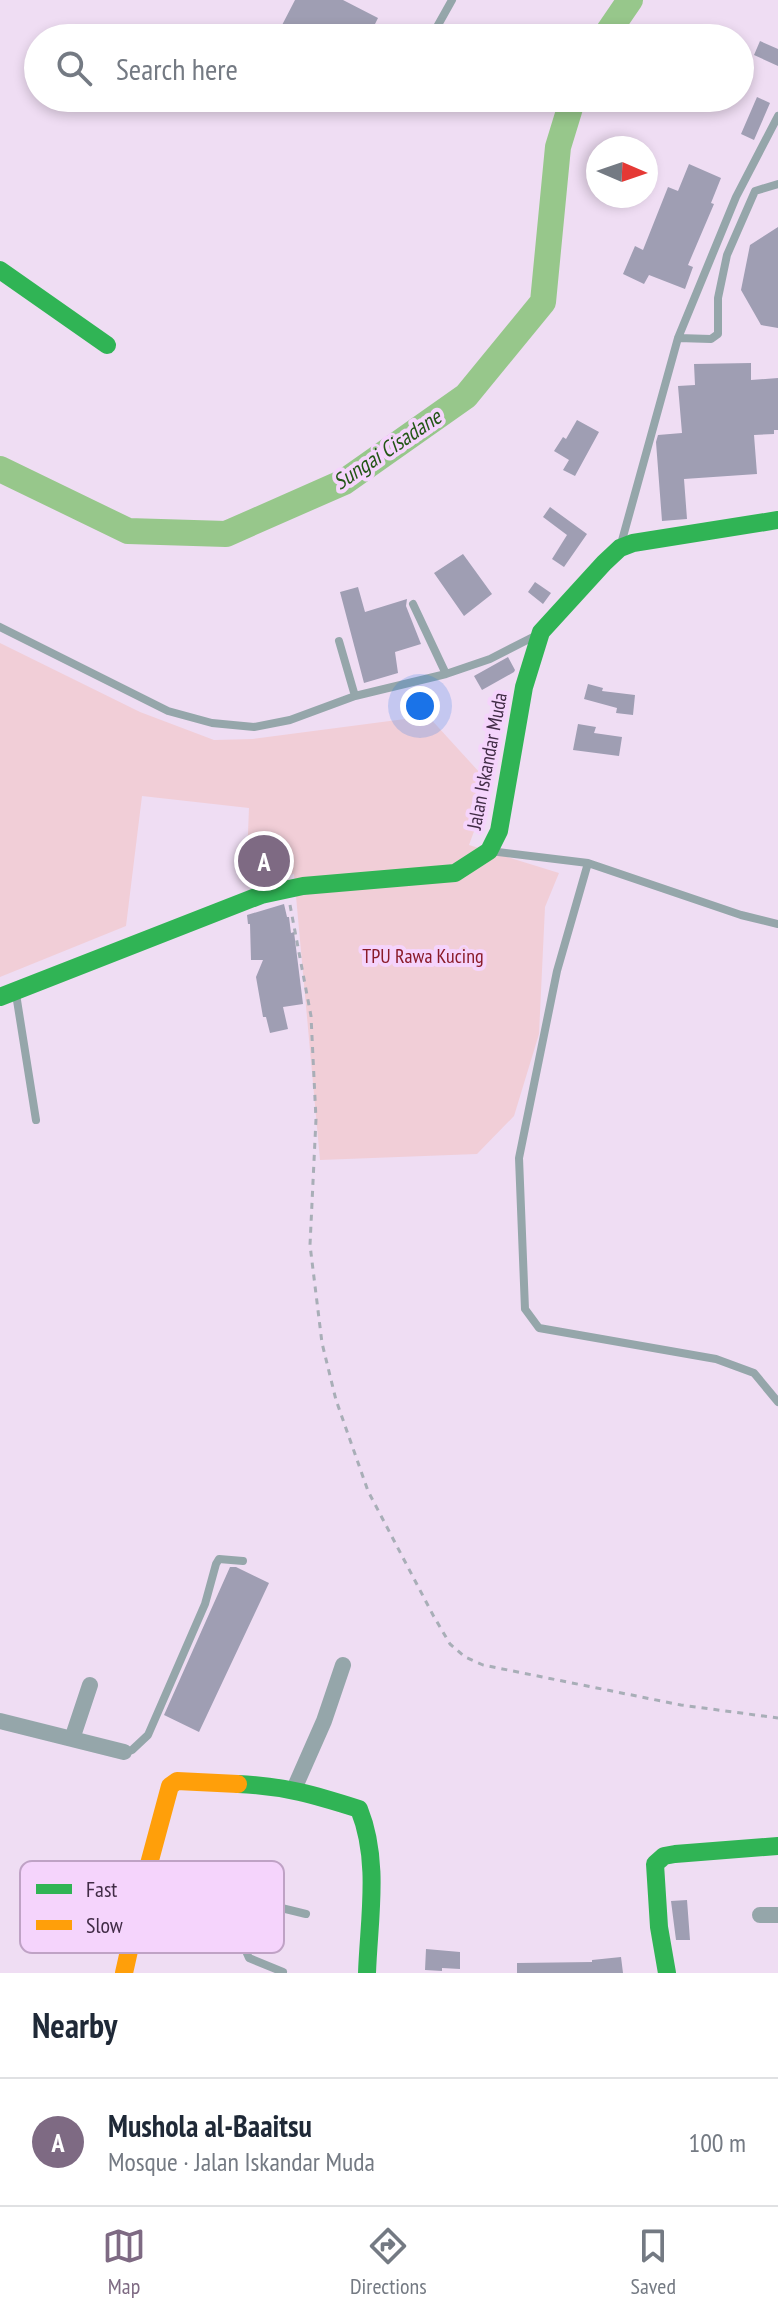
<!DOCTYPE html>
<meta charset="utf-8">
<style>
body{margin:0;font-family:"PT Sans Narrow",sans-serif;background:#f6f6f7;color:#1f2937}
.compass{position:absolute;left:586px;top:136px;width:72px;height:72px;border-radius:50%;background:#fff;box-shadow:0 4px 12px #0003;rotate:92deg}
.you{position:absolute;left:420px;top:706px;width:28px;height:28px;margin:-20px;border:6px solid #fff;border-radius:50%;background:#1a73e8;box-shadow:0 0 0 12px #1a73e833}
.badge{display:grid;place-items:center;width:52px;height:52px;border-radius:50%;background:#7e6a83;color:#fff;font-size:26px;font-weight:700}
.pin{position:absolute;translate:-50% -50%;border:4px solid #fff;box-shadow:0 2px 8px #0006}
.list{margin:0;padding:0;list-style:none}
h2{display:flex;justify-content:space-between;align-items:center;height:104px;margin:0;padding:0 32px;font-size:34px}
h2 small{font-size:26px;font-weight:400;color:#747a83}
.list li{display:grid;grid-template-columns:52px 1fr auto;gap:24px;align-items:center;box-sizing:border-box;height:128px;padding:0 32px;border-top:2px solid #e0e1e3}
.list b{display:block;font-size:30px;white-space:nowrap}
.list p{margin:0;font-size:26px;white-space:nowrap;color:#747a83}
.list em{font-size:26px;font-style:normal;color:#747a83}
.icon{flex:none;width:44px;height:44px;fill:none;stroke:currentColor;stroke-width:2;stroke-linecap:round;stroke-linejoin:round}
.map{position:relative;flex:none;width:778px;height:1973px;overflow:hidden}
.search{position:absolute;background:#fff;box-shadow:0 4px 12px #0003;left:24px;right:24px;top:24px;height:88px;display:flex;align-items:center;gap:20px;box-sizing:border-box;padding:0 28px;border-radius:44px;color:#747a83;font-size:30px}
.sheet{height:232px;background:#fff}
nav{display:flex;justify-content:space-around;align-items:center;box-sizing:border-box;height:112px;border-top:2px solid #e0e1e3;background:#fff;font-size:22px;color:#747a83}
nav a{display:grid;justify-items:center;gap:4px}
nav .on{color:#7e6a83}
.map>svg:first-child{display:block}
</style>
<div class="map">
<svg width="778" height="1973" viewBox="0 0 778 1973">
<rect width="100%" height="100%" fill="#efddf3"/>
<path fill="#f1ced7" d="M0,643L140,712L214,740L253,739L428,716L491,785L469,845L559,873L545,907L539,1034L514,1116L477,1154L320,1160L294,874L246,883L249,808L142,796L126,926L0,977Z"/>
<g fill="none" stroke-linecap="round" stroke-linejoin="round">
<path stroke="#97c78b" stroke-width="26" d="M604,38L630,0
M0,469L128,531L226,534L344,482L466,396L543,302L558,147L573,98"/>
</g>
<path fill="#9f9eb3" d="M295,0H343L378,18L368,38H297L280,29Z
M760,41L778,49V66L754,55Z
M757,97L770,103L754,140L741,134Z
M689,164L721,178L711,203L714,204L688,265L693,267L685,289L649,275L644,284L623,274L635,246L643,250L668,187L678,191Z
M778,227V328L761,325L741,290L750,245Z
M751,363V380L778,378V430H774V434L754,435L757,474L684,479L687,519L662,521L656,442L658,435L682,433L678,386L695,385L694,364Z
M577,420L599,432L575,476L563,470L569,460L554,451L563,437L566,439Z
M550,507L587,534L564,567L552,559L567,535L543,517Z
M463,554L492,594L464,616L434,573Z
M535,582L551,593L543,604L528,592Z
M358,587L365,612L407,599L406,606L421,644L395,652L398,673L364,683L340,592Z
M508,657L515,670L514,672L482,690L474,676Z
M588,684L603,688L602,691L635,695L633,715L616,713L617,708L584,699Z
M578,724L596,727L594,733L622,737L619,756L573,750Z
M262,854L278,858L274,874L258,871Z
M284,904L287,917H289L291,933L294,932L303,1004L283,1007L288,1029L270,1033L266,1017H263L256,977L263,960H251L250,924H248L247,915Z
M230,1567H236L269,1583L199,1732L164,1715Z
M687,1900L690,1940H676L671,1901Z
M426,1949L460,1952V1969L442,1968V1971L425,1970Z
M621,1957L623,1973H517V1963L592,1962V1960Z"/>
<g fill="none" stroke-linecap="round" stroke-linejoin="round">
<path stroke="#a8aeb7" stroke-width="3" stroke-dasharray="6 6" stroke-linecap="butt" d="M290,905L311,1016L316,1119L310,1245L322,1343L336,1400L368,1491L433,1615L450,1644L465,1657L483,1665L681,1705L778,1718"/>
<path stroke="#95a6aa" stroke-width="8" d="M433,34L452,0
M678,338L711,339L718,334V298L727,255L755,191L778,184
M621,544L678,338L736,197L778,116
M413,604L446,674
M0,627L168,711L212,723L254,727L290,720L355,696L446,674L490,659L537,635
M339,641L355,696
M490,851L588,863L741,915L778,924
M588,863L557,971L519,1158L525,1309L539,1328L716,1359L754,1373L778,1402
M16,994L36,1120
M124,1752L132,1750L148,1735L205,1604L216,1564L219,1559L243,1561
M140,1907L220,1925L265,1904L306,1914
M220,1925L241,1940L249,1958L283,1972"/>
<path stroke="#95a6aa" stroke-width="16" d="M0,1721L124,1752
M72,1739L90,1685
M294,1789L324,1721L343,1665
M760,1915H778"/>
<path stroke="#30b455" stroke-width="18" d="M0,270L107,345
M0,997L261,895L303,886L455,873L489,851L499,831L524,687L541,632L604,563L620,548L633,543L778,520
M238,1784C285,1786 315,1795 359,1809C380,1861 369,1918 367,1973
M667,1973L659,1927L655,1864L664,1856L675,1854L778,1846"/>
<path stroke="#ff9f0a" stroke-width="18" d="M124,1973L146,1875L170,1786L177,1781L238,1784"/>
</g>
<g text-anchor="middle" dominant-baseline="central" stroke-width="8" stroke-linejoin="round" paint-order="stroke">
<g font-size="20" fill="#412c46" stroke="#f5d4fc">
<text transform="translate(487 761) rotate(-79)">Jalan Iskandar Muda</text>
</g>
<g font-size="20" fill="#8a1b29" stroke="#f5d4fc">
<text x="423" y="956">TPU Rawa Kucing</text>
</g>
<g font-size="22" font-style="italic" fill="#235616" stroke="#f5d4fc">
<text transform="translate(387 449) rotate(-34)">Sungai Cisadane</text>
</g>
</g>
<rect x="20" y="1861" width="264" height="92" rx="12" fill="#f5d4fc" stroke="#bfa2c5" stroke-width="2"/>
<rect x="36" y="1884" width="36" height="10" fill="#30b455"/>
<rect x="36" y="1920" width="36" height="10" fill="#ff9f0a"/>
<g font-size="22" fill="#412c46">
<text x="86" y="1897">Fast</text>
<text x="86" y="1933">Slow</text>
</g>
</svg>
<svg class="compass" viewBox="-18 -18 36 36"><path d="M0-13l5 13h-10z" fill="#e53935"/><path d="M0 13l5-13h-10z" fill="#747a83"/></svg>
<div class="you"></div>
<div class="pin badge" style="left:264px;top:861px">A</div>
<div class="search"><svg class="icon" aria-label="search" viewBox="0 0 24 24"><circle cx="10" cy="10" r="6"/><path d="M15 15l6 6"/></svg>Search here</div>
</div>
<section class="sheet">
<h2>Nearby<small></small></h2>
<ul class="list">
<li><span class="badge">A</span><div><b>Mushola al-Baaitsu</b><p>Mosque · Jalan Iskandar Muda</p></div><em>100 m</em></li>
</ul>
</section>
<nav>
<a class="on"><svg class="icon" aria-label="map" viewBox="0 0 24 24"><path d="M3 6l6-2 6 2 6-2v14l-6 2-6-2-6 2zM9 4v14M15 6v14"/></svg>Map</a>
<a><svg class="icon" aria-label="directions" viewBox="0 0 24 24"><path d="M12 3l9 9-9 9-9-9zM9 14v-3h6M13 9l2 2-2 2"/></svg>Directions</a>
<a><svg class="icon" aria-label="saved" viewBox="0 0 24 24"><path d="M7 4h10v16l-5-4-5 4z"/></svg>Saved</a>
</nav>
